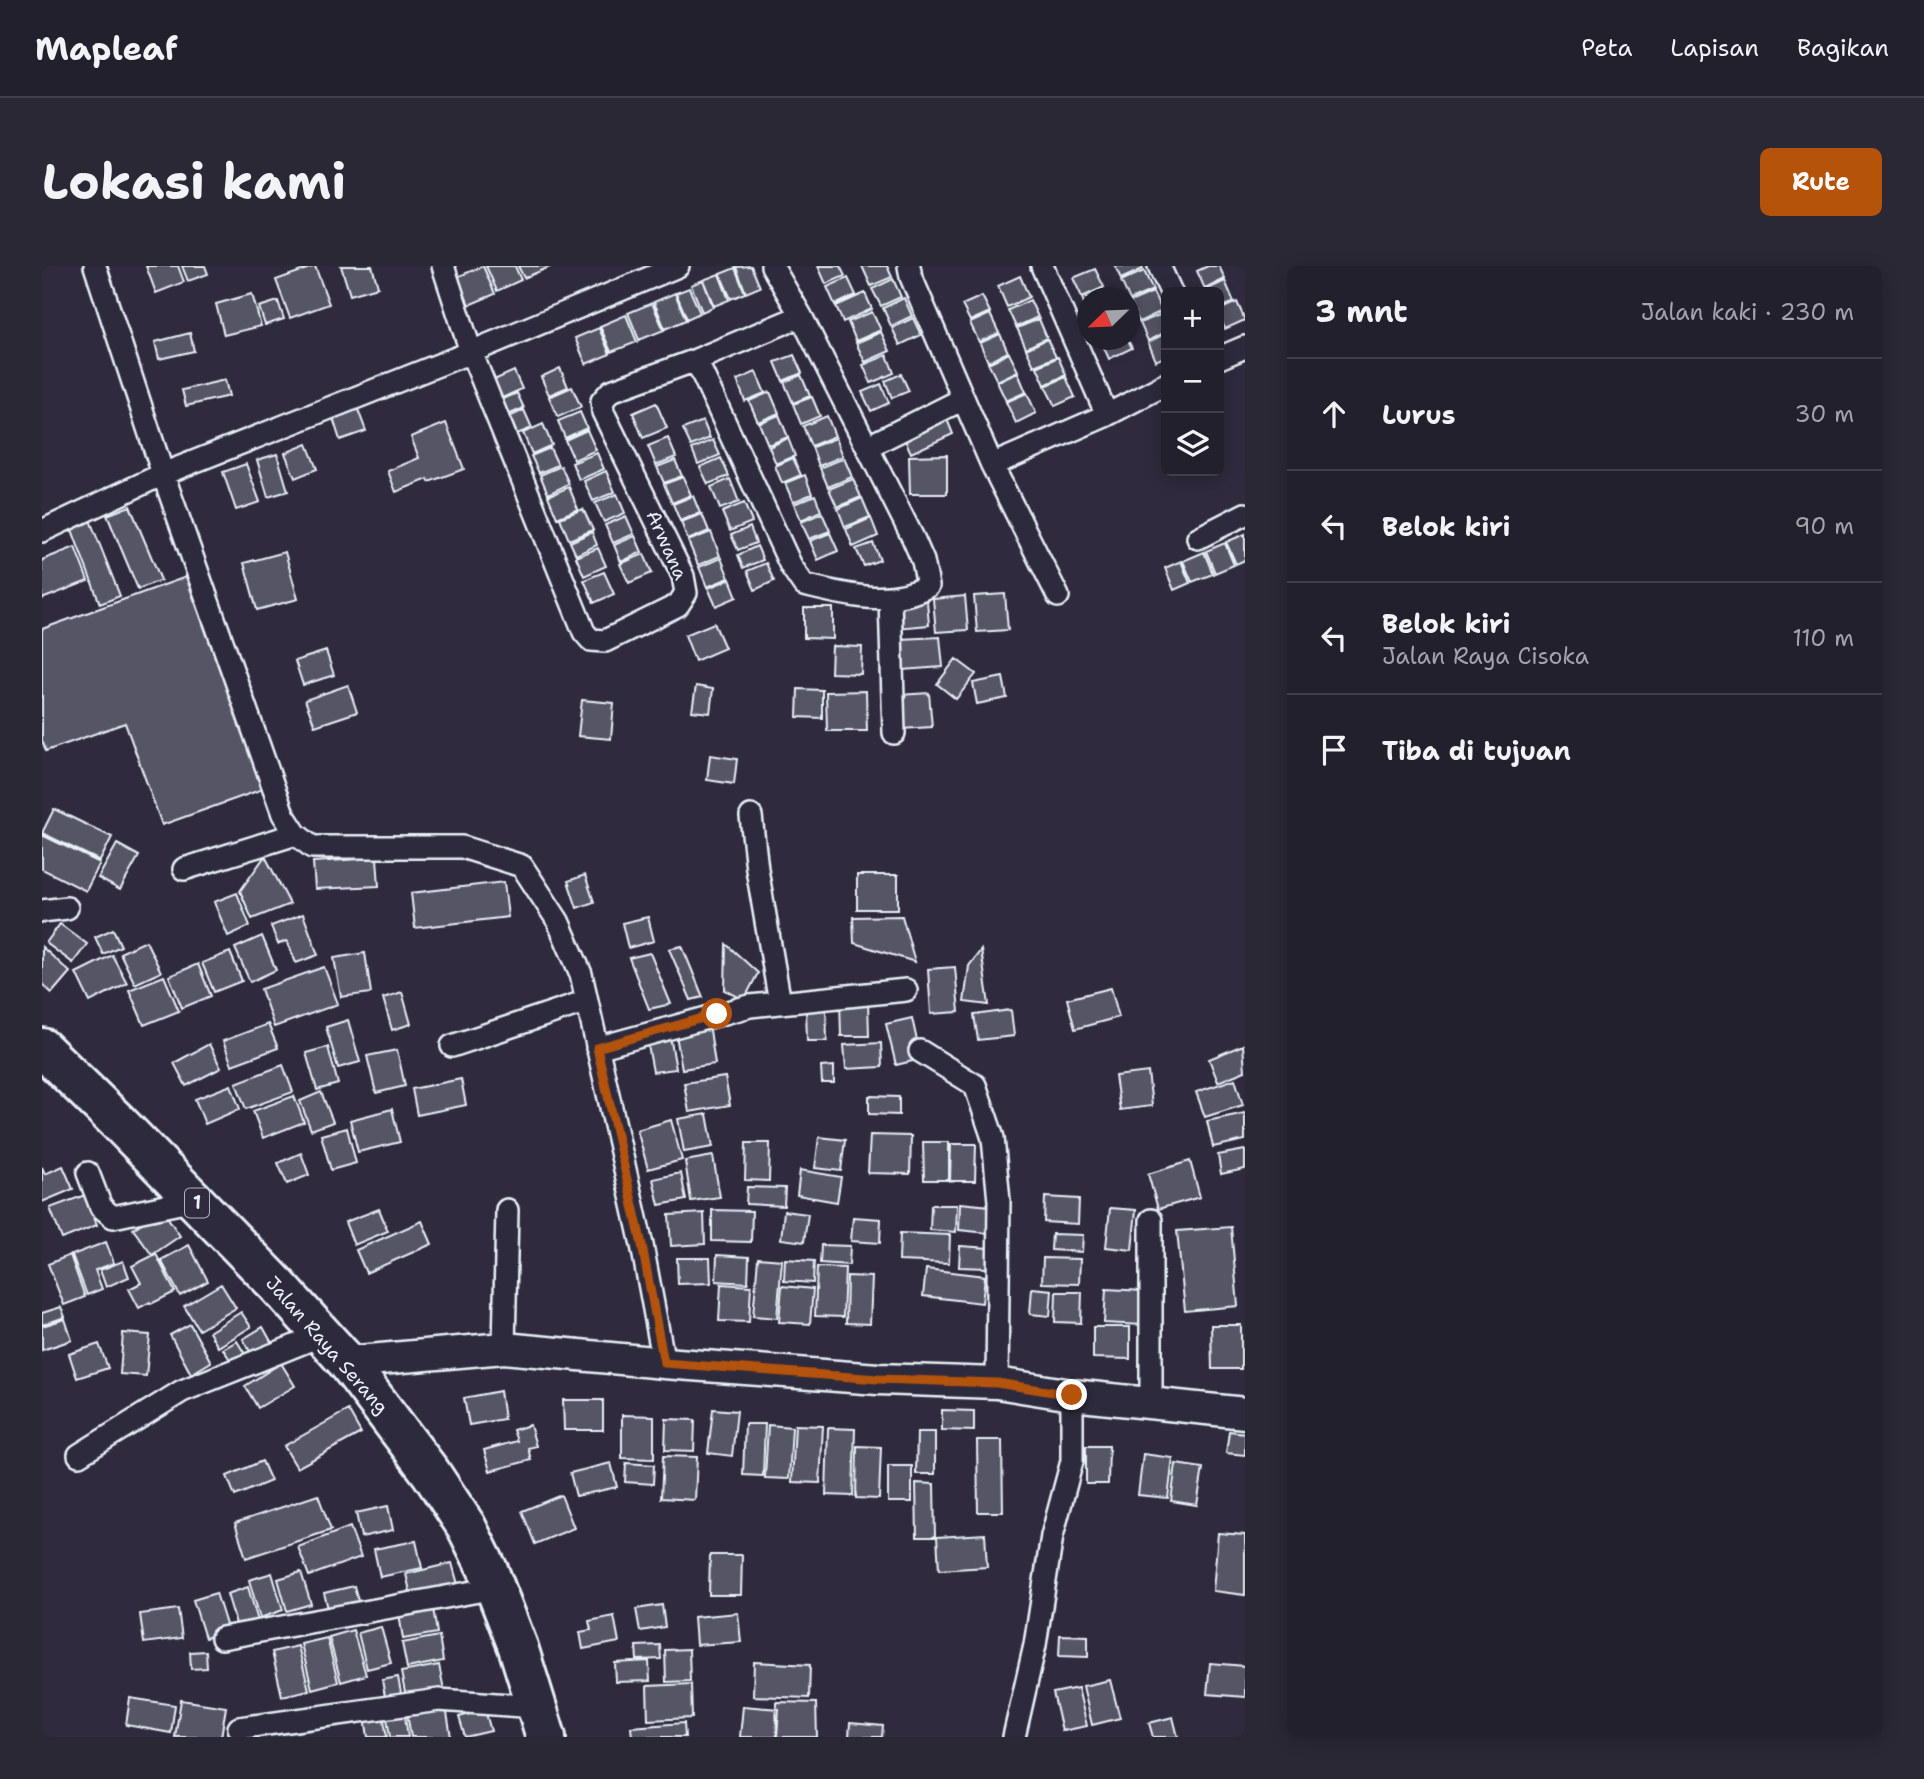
<!DOCTYPE html>
<html lang="id">
<meta charset="utf-8">
<style>
body{margin:0;font-family:"Shantell Sans",sans-serif;background:#2b2836;color:#f1f3f6}
.controls{position:absolute;right:21px;top:21px;display:grid;overflow:hidden;border-radius:10px;box-shadow:0 4px 18px #0003}
.controls button{width:63px;height:63px;display:grid;place-items:center;padding:0;border:0;border-bottom:2px solid #403e4a;background:#23202e;color:#f1f3f6;font:35px sans-serif}
.compass{position:absolute;left:1035px;top:21px;width:63px;height:63px;border-radius:50%;background:#23202e;box-shadow:0 4px 18px #0003;rotate:247deg}
.stop{position:absolute;width:21px;height:21px;margin:-16px;border:5px solid #b45309;border-radius:50%;background:#fff}
.stop.end{background:#b45309;border-color:#fff;box-shadow:0 2px 7px #0008}
.list{margin:0;padding:0;list-style:none}
h2{display:flex;justify-content:space-between;align-items:center;height:91px;margin:0;padding:0 28px;font-size:30px}
h2 small{font-size:23px;font-weight:400;color:#a3a3aa}
.list li{display:grid;grid-template-columns:46px 1fr auto;gap:21px;align-items:center;box-sizing:border-box;height:112px;padding:0 28px;border-top:2px solid #403e4a}
.list b{display:block;font-size:26px;white-space:nowrap}
.list p{margin:0;font-size:23px;white-space:nowrap;color:#a3a3aa}
.list em{font-size:23px;font-style:normal;color:#a3a3aa}
.icon{flex:none;width:38px;height:38px;fill:none;stroke:currentColor;stroke-width:2;stroke-linecap:round;stroke-linejoin:round}
.map{position:relative;flex:none;width:1203px;height:1471px;overflow:hidden;border-radius:10px}
header{display:flex;align-items:center;gap:42px;box-sizing:border-box;height:98px;padding:0 35px;background:#23202e;border-bottom:2px solid #403e4a}
header strong{font-size:33px}
nav{display:flex;gap:38px;margin-inline-start:auto;font-size:24px}
.intro{display:flex;align-items:center;justify-content:space-between;box-sizing:border-box;height:168px;padding:0 42px}
h1{margin:0;font-size:49px}
.button{padding:18px 32px;border-radius:10px;background:#b45309;color:#fff;font-size:24px;font-weight:700}
main{display:flex;gap:42px;padding:0 42px}
aside{flex:1;background:#23202e;border-radius:10px;box-shadow:0 4px 18px #0003}
.map>svg:first-child{display:block}
</style>
<header>
<strong>Mapleaf</strong>
<nav><a>Peta</a><a>Lapisan</a><a>Bagikan</a></nav>
</header>
<div class="intro"><h1>Lokasi kami</h1><a class="button">Rute</a></div>
<main>
<div class="map">
<svg width="1203" height="1471" viewBox="0 0 1203 1471">
<rect width="100%" height="100%" fill="#2f2a3d"/>
<filter id="ink" filterUnits="userSpaceOnUse"><feTurbulence type="fractalNoise" baseFrequency=".0143" numOctaves="2"/><feDisplacementMap in="SourceGraphic" scale="14" xChannelSelector="R" yChannelSelector="G"/><feConvolveMatrix kernelMatrix="1 2 1 2 8 2 1 2 1" color-interpolation-filters="sRGB"/></filter>
<g filter="url(#ink)">
<path fill="#575565" stroke="#e8f1f8" stroke-width="2" d="M104,0H136L142,16L114,27Z
M140,0H163L166,8L146,15Z
M273,0L287,38L248,52L234,14Z
M299,0H330L336,21L308,29Z
M441,0L453,28L427,39L415,11Z
M444,0H473L479,14L455,25Z
M476,0H507L508,1L482,12Z
M709,0L718,21L704,27L694,1Z
M776,0H798L803,10L784,18Z
M820,0H845L850,11L829,20Z
M1073,0H1100L1101,3L1079,13Z
M1166,0H1177L1183,13L1163,23L1155,5Z
M693,2L703,27L689,33L678,8Z
M1053,3L1062,21L1040,31L1031,12Z
M1102,5L1111,24L1088,34L1079,15Z
M677,8L687,34L672,40L661,14Z
M978,10L987,31L965,41L956,20Z
M806,12L814,29L793,39L785,21Z
M851,13L859,31L839,40L830,23Z
M661,14L671,41L660,46L649,19Z
M1183,15L1192,36L1177,43V26H1165L1164,24Z
M647,22L658,47L645,53L634,27Z
M1061,22L1065,32H1045V45L1040,32Z
M1111,26L1120,45L1097,56L1088,36Z
M633,27L644,54L623,63L612,36Z
M823,27L830,43L801,56L794,40Z
M210,28L219,60L182,69L174,38Z
M940,30L948,46L928,55L920,39Z
M862,32L870,50L849,60L841,42Z
M988,34L996,51L974,61L966,44Z
M236,35L242,53L223,59L217,41Z
M1195,36L1203,54L1183,63L1177,49V44Z
M610,37L622,64L597,74L586,47Z
M830,46L839,64L814,75L806,56Z
M948,48L957,67L937,76L928,57Z
M1120,48L1124,56V66L1106,75L1098,57Z
M584,49L595,76L569,86L558,60Z
M871,52L879,69L858,79L850,62Z
M997,53L1005,72L984,82L975,62Z
M557,62L568,88L544,98L533,72Z
M839,66L848,85L823,96L814,77Z
M148,67L152,85L117,93L113,76Z
M1124,67V90L1114,95L1106,76Z
M958,68L966,86L946,96L938,77Z
M1005,73L1014,91L992,100L984,83Z
M1061,74H1086L1090,82L1067,93L1059,75Z
M967,87L976,105L955,115L946,97Z
M752,89L760,107L741,115L733,96Z
M845,89L852,107L829,117L821,99Z
M1016,91L1024,109L1003,119L995,101Z
M518,102L526,121L507,129L499,111Z
M472,105L480,123L460,132L452,114Z
M714,106L723,127L703,135L695,114Z
M976,107L984,126L964,135L955,116Z
M859,108L867,125L850,132L843,115Z
M759,109L768,130L751,137L742,116Z
M1024,111L1033,131L1013,140L1003,120Z
M183,114L187,130L144,140L140,124Z
M839,118L847,137L829,145L820,126Z
M530,121L539,141L516,151L507,131Z
M728,126L737,147L716,156L707,135Z
M475,127L482,142L466,149L459,134Z
M985,127L994,147L974,157L964,136Z
M770,131L778,150L759,158L751,138Z
M614,137L625,162L601,172L591,147Z
M315,141L324,165L298,174L290,149Z
M482,144L490,162L475,168L467,151Z
M538,146L545,162L523,172L516,155Z
M902,146L911,168L869,187L859,165Z
M737,149L746,171L726,179L717,157Z
M785,150L793,170L769,180L761,160Z
M661,155L668,172L649,180L641,163Z
M404,157L422,203L387,216L386,213L354,226L346,205L377,192L369,171Z
M501,158L510,179L490,188L481,167Z
M545,164L554,184L532,194L523,174Z
M626,172L634,191L614,199L606,180Z
M746,172L753,190L734,198L727,181Z
M794,172L801,190L777,200L770,181Z
M671,174L678,189L656,198L650,183Z
M265,178L275,203L253,212L243,187Z
M508,182L516,199L497,207L489,190Z
M555,187L562,203L537,214L530,197Z
M235,188L246,225L226,231L215,194Z
M905,189V228H868L867,190Z
M679,192L687,210L666,218L658,201Z
M751,192L759,209L740,217L733,200Z
M802,192L810,211L786,221L778,202Z
M633,194L640,210L622,217L615,201Z
M204,198L218,236L194,244L181,206Z
M519,200L527,218L506,228L498,209Z
M564,205L573,226L551,235L542,215Z
M763,209L770,228L751,236L743,217Z
M641,211L649,229L630,237L622,218Z
M688,213L697,236L678,243L669,221Z
M811,213L819,231L795,241L787,223Z
M527,221L536,243L515,252L506,230Z
M575,228L583,247L562,256L553,237Z
M773,229L779,245L759,254L752,238Z
M651,230L658,247L638,255L631,238Z
M820,232L828,251L803,261L796,243Z
M702,237L710,256L688,265L680,246Z
M88,240L119,314L96,323L65,249Z
M541,243L551,264L527,274L518,252Z
M780,247L788,265L767,273L759,256Z
M660,248L667,265L646,274L639,256Z
M584,250L592,268L571,277L563,259Z
M829,252L836,270L811,281L804,263Z
M48,254L78,330L58,338L29,261Z
M708,261L714,277L696,284L689,269Z
M550,266L555,279L534,289L528,276Z
M669,266L678,290L656,299L646,275Z
M788,267L796,285L776,294L768,275Z
M1203,268V294L1194,298L1184,276Z
M593,270L600,286L579,296L572,279Z
M831,277L838,294L822,300L814,283Z
M1183,277L1192,299L1173,307L1164,285Z
M715,280L721,294L701,302L696,289Z
M33,281L46,315L0,333V294Z
M556,282L564,300L542,310L534,291Z
M243,286L256,333L215,344L202,297Z
M1162,286L1171,308L1150,316L1141,295Z
M602,288L610,307L587,317L578,298Z
M679,292L687,312L665,321L657,301Z
M1139,295L1148,317L1132,324L1123,302Z
M724,297L732,315L713,324L705,305Z
M562,306L572,328L552,337L542,314Z
M144,311L221,523L120,559L83,457L4,485L0,474V363Z
M688,313L695,331L674,340L666,322Z
M963,328L966,364L935,366L932,330Z
M923,330L926,364L894,366L891,333Z
M885,335L887,359L855,362L853,338Z
M762,342H791V373L762,372Z
M672,357L683,382L653,395L643,369Z
M898,371L901,401L860,404L858,373Z
M790,380L820,381L819,408L789,407Z
M284,385L292,409L261,419L253,395Z
M914,393L934,408L914,433L895,418Z
M961,411L965,432L935,438L931,417Z
M306,419L315,446L273,460L263,434Z
M654,420L671,423L668,447L650,445Z
M756,423L780,424V452L755,451Z
M824,425L825,465H785L784,426Z
M887,427L890,461L859,463L857,429Z
M540,434L572,437L569,473L536,470Z
M668,489L695,493L692,518L665,514Z
M12,543L70,571L58,595L0,567Z
M0,569L58,597L44,625L0,603Z
M75,578L97,590L78,624L56,612Z
M223,590L248,638L210,653L198,625Z
M335,592L337,620L273,623L271,596Z
M543,609L552,636L535,642L526,615Z
M815,609H856V643H815Z
M462,616L466,651L373,662L369,627Z
M195,627L208,660L186,670L172,636Z
M261,648L276,689L254,697L245,675L236,678L229,660Z
M860,650L873,696L812,677L811,651Z
M606,651L612,675L586,682L580,657Z
M18,658L45,678L31,697L4,677Z
M71,663L79,680L61,688L53,671Z
M220,670L234,704L208,716L193,682Z
M104,675L119,706L93,718L78,687Z
M684,678L716,707L702,734L683,724Z
M640,680L661,731L649,734L627,683Z
M0,681L28,706L10,727L0,718Z
M939,684L947,739L922,736L927,700Z
M188,686L200,715L172,726L160,697Z
M323,687L329,727L299,731L292,692Z
M608,687L629,738L607,743L587,692Z
M70,689L85,717L48,736L34,707Z
M156,698L169,730L140,742L127,710Z
M282,701L296,738L232,761L219,723Z
M913,701L917,746L889,748L886,703Z
M122,710L137,745L102,759L87,724Z
M1069,722L1077,751L1033,763L1025,733Z
M360,726L369,758L350,764L341,732Z
M798,735H826L827,770H799Z
M764,742H784L785,775H765Z
M969,744L972,770L936,774L932,749Z
M870,752L879,793L854,799L844,758Z
M306,754L318,796L296,802L284,761Z
M226,758L236,782L190,799L181,775Z
M668,764L673,798L640,803L634,769Z
M628,770L634,803L611,806L605,774Z
M839,777L840,801L804,803L802,779Z
M167,778L179,802L144,820L132,797Z
M1201,779L1203,805L1176,816L1167,793Z
M286,781L296,818L275,824L264,787Z
M355,784L363,820L334,827L325,790Z
M241,799L251,826L204,843L194,817Z
M792,800V817H780L779,801Z
M1106,806L1110,840L1078,844L1073,810Z
M683,811L688,839L647,846L642,817Z
M419,813L424,839L375,849L370,823Z
M1193,813L1201,839L1163,851L1154,826Z
M189,819L198,843L163,858L153,833Z
M279,826L291,856L269,864L258,835Z
M252,830L262,856L221,872L211,845Z
M827,830L857,831V849L827,848Z
M350,843L358,876L316,886L308,854Z
M1203,847V874L1171,881L1165,855Z
M665,848L671,881L642,886L636,853Z
M629,854L640,894L606,903L595,864Z
M305,862L314,897L289,904L279,869Z
M828,869L869,870L868,908L826,907Z
M777,871L803,874L799,905L773,902Z
M881,876H907V914H882Z
M704,877H728L727,915L703,914Z
M909,878H934L933,915H908Z
M1203,884V903L1179,908L1176,889Z
M259,887L267,909L245,918L236,897Z
M671,890L678,931L649,935L643,895Z
M1148,895L1158,931L1116,943L1106,908Z
M21,900L31,923L0,936V901L3,908Z
M758,904L799,911L795,936L755,929Z
M639,907L644,934L617,939L611,913Z
M705,921L743,922L742,940L704,938Z
M43,929L55,959L20,973L8,942Z
M1003,931L1037,933L1036,958L1002,956Z
M918,937L948,940L946,967L917,964Z
M889,939H915L914,966L888,964Z
M1068,942L1094,944L1090,984L1064,981Z
M120,943L138,970L110,989L91,963Z
M337,943L346,965L312,979L303,956Z
M670,944L710,945L709,976L670,975Z
M742,945L766,948L762,976L739,973Z
M662,947L663,978L629,980L627,949Z
M811,951L839,953L838,977L809,975Z
M380,955L390,978L324,1007L314,984Z
M1189,961L1196,1040L1143,1045L1135,965Z
M858,967L908,969L907,997L857,995Z
M1010,968L1041,969L1040,986L1009,984Z
M64,976L72,997L53,1004L60,1023L45,1029L30,989Z
M147,979L166,1015L138,1030L119,994Z
M779,979L808,980L807,999L778,997Z
M918,980L947,982L946,1002L917,1001Z
M114,988L133,1026L109,1038L108,1036L97,1042L87,1023L99,1017L90,1000Z
M28,989L43,1031L22,1039L6,998Z
M675,989L707,991L706,1017L674,1015Z
M635,992H668L669,1017L636,1018Z
M716,992L740,994L735,1052L711,1050Z
M1001,992L1038,993L1037,1018L1000,1017Z
M743,993L772,995L771,1017L742,1015Z
M81,995L87,1011L64,1021L58,1004Z
M775,1001L803,1002L801,1051L773,1050Z
M884,1003L943,1010L940,1037L881,1030Z
M805,1010L830,1011L828,1058L804,1057Z
M179,1018L194,1042L157,1064L142,1040Z
M679,1018L709,1020L707,1056L677,1055Z
M740,1020L771,1023L768,1058L737,1056Z
M990,1022L1010,1024L1008,1050L988,1048Z
M1064,1023L1103,1025L1101,1059L1062,1057Z
M1014,1026H1040L1039,1057L1013,1056Z
M19,1041L23,1051L0,1059V1047Z
M199,1046L209,1061L176,1081L167,1066Z
M23,1053L30,1074L0,1084V1060Z
M148,1058L169,1096L149,1108L128,1069Z
M1169,1059H1199V1103H1170Z
M221,1061L231,1079L211,1091L201,1073Z
M1051,1061H1088V1093L1051,1092Z
M81,1067L108,1069L104,1110L78,1108Z
M195,1075L206,1093L193,1101L181,1083Z
M57,1078L66,1102L35,1112L27,1088Z
M239,1097L253,1120L216,1142L203,1120Z
M458,1125L462,1153L427,1159L422,1132Z
M521,1134H561V1164H522Z
M671,1143L695,1145L690,1190L666,1187Z
M306,1144L319,1167L255,1202L242,1180Z
M900,1144L932,1145V1165L900,1164Z
M580,1149L612,1150V1193L580,1192Z
M624,1153L653,1154L652,1185L623,1184Z
M703,1158H723L721,1210L701,1209Z
M488,1159L494,1180L486,1182L489,1194L448,1205L442,1184L475,1175L471,1164Z
M726,1159L750,1161L747,1213L723,1212Z
M753,1159L781,1160L778,1217L750,1216Z
M786,1162L813,1163L811,1230L784,1229Z
M1187,1165L1203,1167V1189L1184,1187Z
M875,1166H893V1208H874Z
M935,1174H960L961,1246H936Z
M815,1180L839,1181L837,1233L814,1232Z
M1044,1180H1067L1066,1218H1044Z
M1101,1188L1131,1192L1126,1232L1096,1229Z
M621,1190L655,1191L653,1234L619,1232Z
M220,1195L229,1215L193,1230L185,1210Z
M569,1197L575,1221L534,1230L528,1207Z
M584,1197L612,1199L611,1218L583,1216Z
M1134,1198L1161,1202L1155,1239L1129,1235Z
M846,1200H870V1236H846Z
M874,1217L892,1218L893,1271H875Z
M276,1229L289,1264L204,1292L193,1257Z
M519,1229L532,1262L493,1278L480,1245Z
M346,1240L351,1264L319,1271L314,1247Z
M308,1261L319,1291L267,1310L256,1281Z
M1176,1267L1203,1269V1329L1171,1325Z
M943,1268L945,1301L897,1304L895,1271Z
M374,1275L380,1302L338,1311L332,1283Z
M668,1289H700L699,1329H667Z
M410,1297L417,1322L370,1334L364,1308Z
M259,1306L269,1338L245,1345L236,1313Z
M230,1307L241,1344L218,1352L207,1314Z
M312,1320L318,1342L288,1350L282,1327Z
M206,1321L216,1355L195,1361L185,1328Z
M174,1327L186,1365L163,1372L151,1334Z
M620,1339L623,1361L598,1365L594,1343Z
M391,1342L395,1367L361,1373L357,1348Z
M136,1343L140,1372L102,1377L98,1348Z
M696,1347L699,1376L654,1379L652,1351Z
M572,1350L577,1376L541,1383L538,1366L549,1364L547,1355Z
M339,1361L349,1397L325,1403L316,1367Z
M311,1364L324,1409L299,1416L287,1371Z
M1018,1369L1046,1370V1391L1017,1390Z
M397,1370L401,1395L365,1402L360,1377Z
M285,1372L296,1416L270,1423L259,1378Z
M618,1379L619,1393L595,1394L594,1380Z
M256,1380L267,1424L240,1430L230,1386Z
M647,1383L648,1415L624,1416L623,1384Z
M164,1385L165,1402L149,1403L148,1386Z
M607,1395L608,1415L574,1416L573,1397Z
M712,1396L768,1399L767,1432L711,1430Z
M1168,1397L1203,1400V1431L1165,1428Z
M397,1399L402,1424L364,1432L359,1406Z
M356,1411L360,1433L344,1436L340,1414Z
M1068,1414L1078,1452L1050,1459L1041,1420Z
M649,1418L650,1452L606,1454L605,1420Z
M1036,1422L1045,1460L1020,1465L1011,1427Z
M88,1432L133,1439L129,1467L84,1459Z
M139,1434L184,1441L179,1471H133Z
M734,1436L774,1437L775,1471H735Z
M701,1440L737,1443L735,1471H698Z
M404,1441L409,1471H369L365,1447Z
M443,1444L449,1465L423,1471L417,1451Z
M341,1448L345,1471H326L323,1451Z
M363,1450L366,1471H348L345,1452Z
M1131,1451L1136,1471H1111L1107,1457Z
M642,1457L643,1471H590L589,1461Z
M808,1457L841,1460L840,1471H807Z"/>
<g fill="none" stroke-linecap="round" stroke-linejoin="round">
<defs>
<path id="street" d="M53,0L121,208L241,548L254,568L270,581H420L480,600L516,655L539,708L600,979L622,1097
M401,0L429,86L542,366L549,374L563,375L636,339L644,327L641,310L561,146L560,135L569,125L654,94L759,50
M867,0L869,11L950,199L1016,330
M1000,0L1065,149
M1117,0L1129,26
M1177,92L1203,81
M654,94L749,300L762,319C803,329 848,341 886,320L881,295L871,272L759,50L730,0
M825,181L921,133
M950,199L1065,149L1124,118
M0,265L121,208L429,86L636,0
M1156,272L1203,248
M848,332L852,467
M709,550L715,603L738,737
M142,603L254,568
M0,645L25,642
M410,780L545,735
M555,782L708,740L864,724
M878,785L933,819L951,872L957,935L955,1117
M46,907L59,941L71,951L152,934
M462,1082L465,944
M1109,1138V954
M37,1189L140,1125L280,1069
M180,1372L453,1322
M197,1462L397,1434L495,1441
M972,1471L993,1379L1010,1270L1030,1195V1129"/>
<path id="secondary" d="M305,1096L462,1082L622,1097L836,1113L955,1117L1030,1129L1203,1147"/>
<path id="highway" d="M0,782L76,856L236,1020L305,1096L389,1207L424,1260L447,1306L476,1381L504,1471"/>
</defs>
<use href="#street" stroke="#e8f1f8" stroke-width="26"/>
<use href="#secondary" stroke="#e8f1f8" stroke-width="35"/>
<use href="#highway" stroke="#e8f1f8" stroke-width="44"/>
<use href="#street" stroke="#2f2a3d" stroke-width="21"/>
<use href="#secondary" stroke="#2f2a3d" stroke-width="30"/>
<use href="#highway" stroke="#2f2a3d" stroke-width="38"/>
</g>
</g>
<g fill="none" stroke-linecap="round" stroke-linejoin="round" filter="url(#ink)">
<path stroke="#b45309" stroke-width="9" d="M675,748L555,782L600,979L622,1097L836,1113L955,1117L1030,1129"/>
</g>
<g text-anchor="middle" dominant-baseline="central" stroke-width="5" stroke-linejoin="round" paint-order="stroke">
<rect fill="#2f2a3d" stroke="#b0b5c0" stroke-width="2" x="143" y="922.5" width="24" height="29" rx="5"/>
<g font-size="18" font-weight="bold" fill="#e8f1f8">
<text x="155" y="937">1</text>
</g>
<g font-size="19" fill="#e8f1f8" stroke="#2f2a3d">
<text transform="translate(625 279) rotate(66)">Arwana</text>
<text transform="translate(285 1079) rotate(49)">Jalan Raya Serang</text>
</g>
</g>
</svg>
<div class="controls">
<button>+</button>
<button>−</button>
<button><svg class="icon" aria-label="layers" viewBox="0 0 24 24"><path d="M12 4l9 5-9 5-9-5zM3 14l9 5 9-5"/></svg></button>
</div>
<svg class="compass" viewBox="-18 -18 36 36"><path d="M0-13l5 13h-10z" fill="#e53935"/><path d="M0 13l5-13h-10z" fill="#a3a3aa"/></svg>
<div class="stop" style="left:675px;top:748px"></div>
<div class="stop end" style="left:1030px;top:1129px"></div>
</div>
<aside>
<h2>3 mnt<small>Jalan kaki · 230 m</small></h2>
<ul class="list">
<li><svg class="icon" aria-label="ahead" viewBox="0 0 24 24"><path d="M12 20V5M6 11l6-6 6 6"/></svg><div><b>Lurus</b></div><em>30 m</em></li>
<li><svg class="icon" aria-label="left" viewBox="0 0 24 24"><path d="M17 20v-9H6M10 6l-5 5 5 5"/></svg><div><b>Belok kiri</b></div><em>90 m</em></li>
<li><svg class="icon" aria-label="left" viewBox="0 0 24 24"><path d="M17 20v-9H6M10 6l-5 5 5 5"/></svg><div><b>Belok kiri</b><p>Jalan Raya Cisoka</p></div><em>110 m</em></li>
<li><svg class="icon" aria-label="arrive" viewBox="0 0 24 24"><path d="M6 21V4h12l-3 4 3 4H6"/></svg><div><b>Tiba di tujuan</b></div></li>
</ul>
</aside>
</main>
